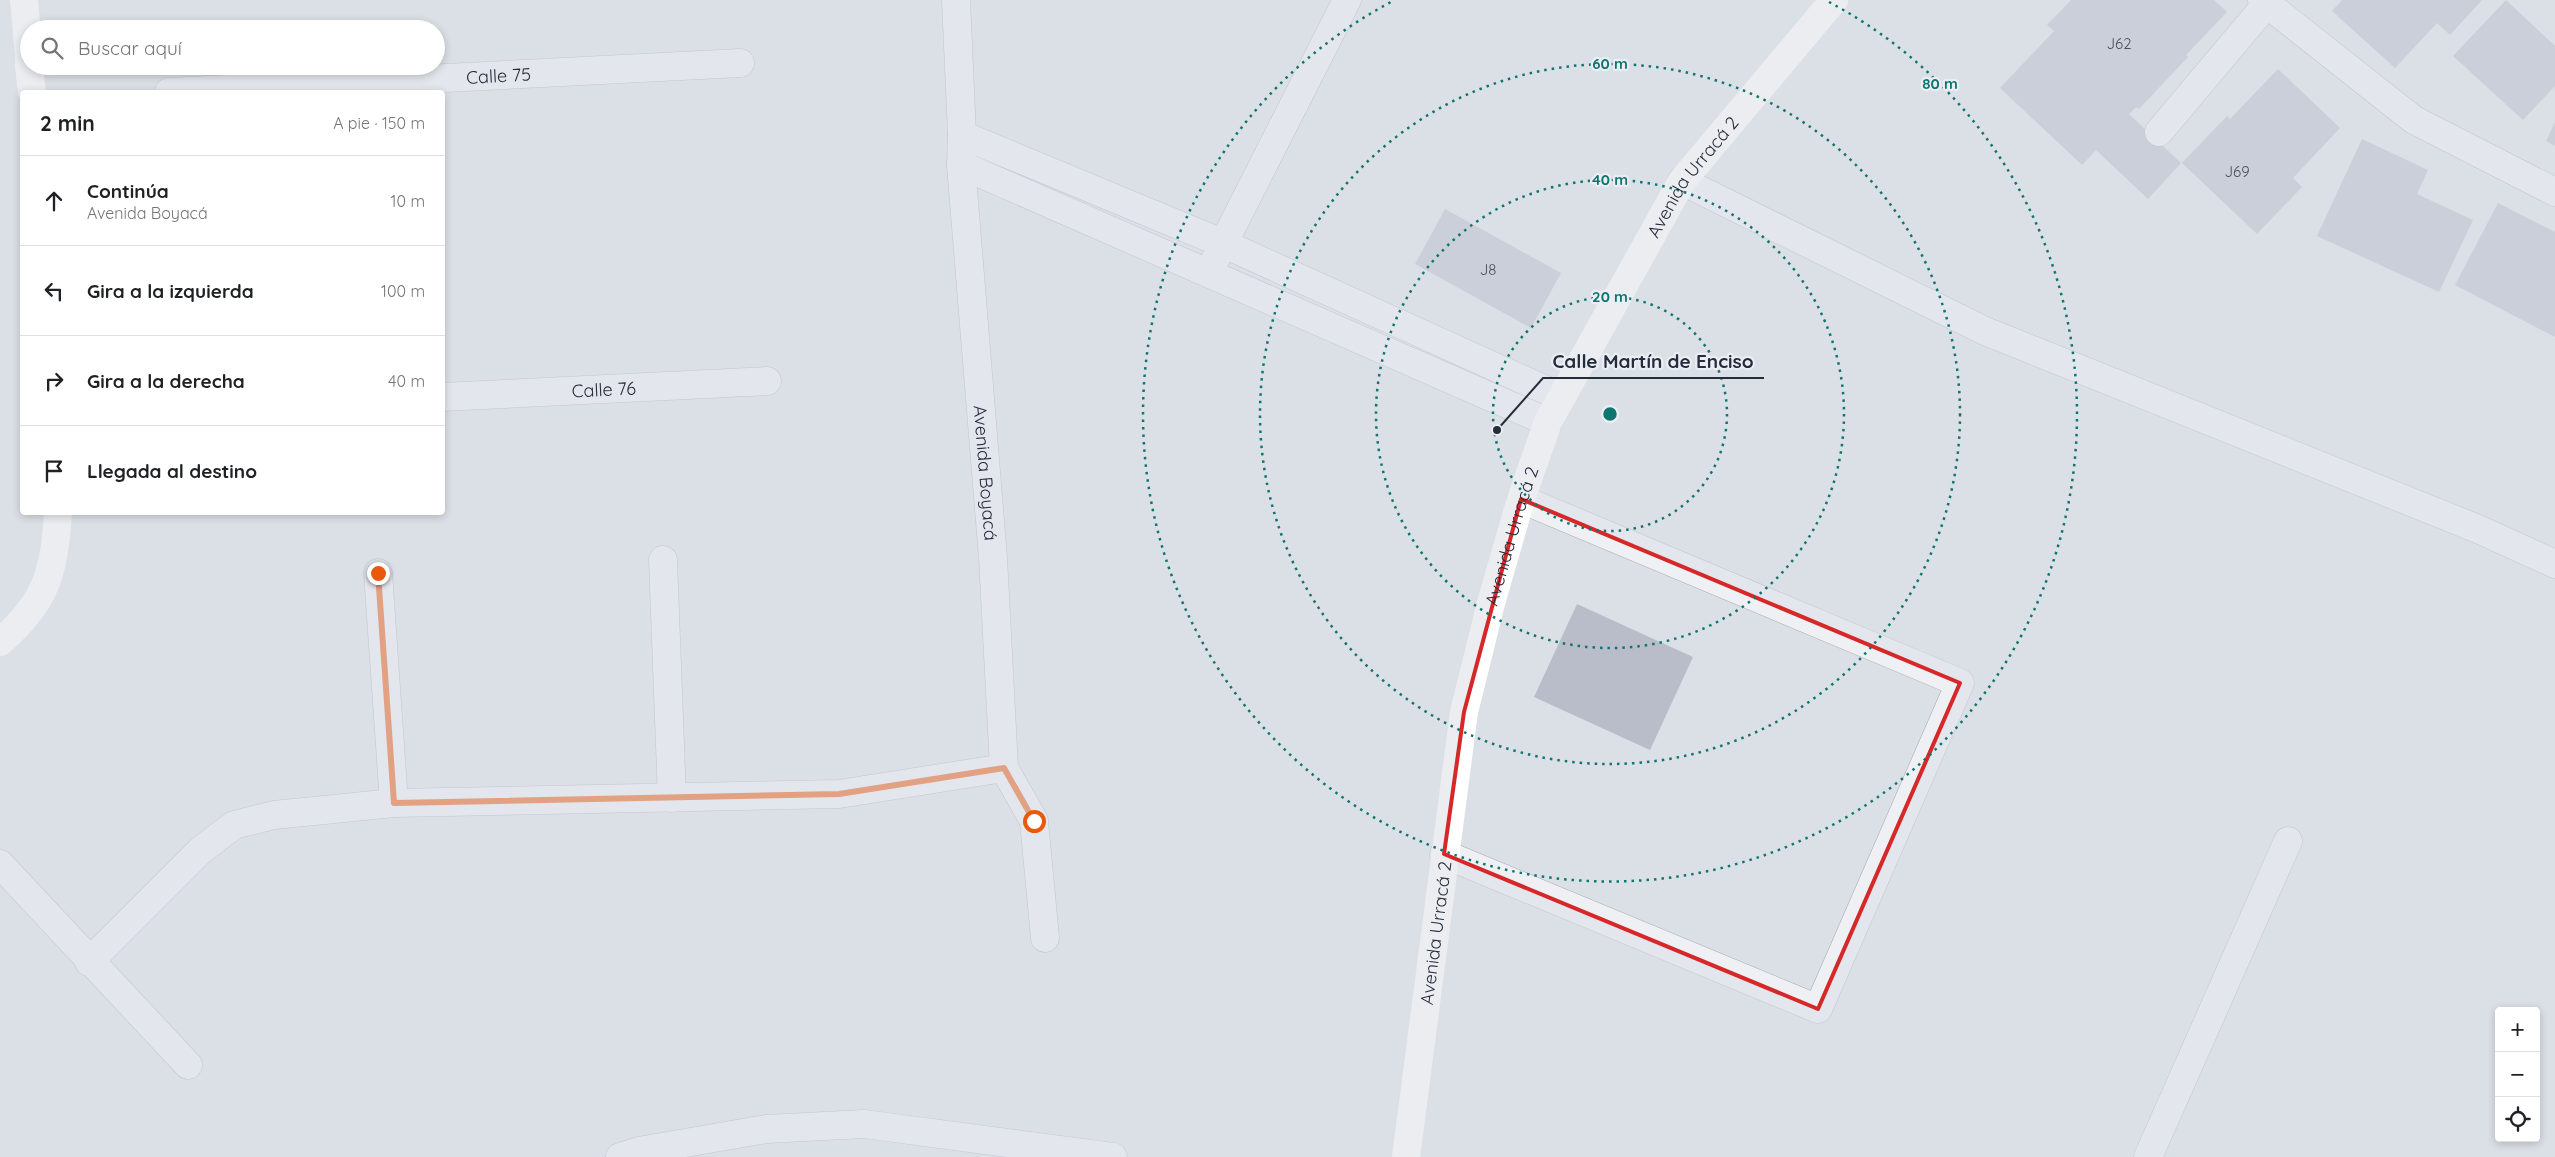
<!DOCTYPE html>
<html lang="es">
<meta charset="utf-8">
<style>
body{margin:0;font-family:Quicksand,sans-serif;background:#f2f2f2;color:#202124}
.controls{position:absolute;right:15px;bottom:15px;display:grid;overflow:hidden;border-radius:5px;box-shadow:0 2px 8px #0003}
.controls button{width:45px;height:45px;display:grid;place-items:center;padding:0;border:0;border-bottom:1px solid #e0e0e0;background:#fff;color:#202124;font:25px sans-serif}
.stop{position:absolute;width:15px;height:15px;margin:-11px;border:4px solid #ea580c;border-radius:50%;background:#fff}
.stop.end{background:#ea580c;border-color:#fff;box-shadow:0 1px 5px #0008}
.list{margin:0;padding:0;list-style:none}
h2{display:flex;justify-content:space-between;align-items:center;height:65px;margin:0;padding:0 20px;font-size:21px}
h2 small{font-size:16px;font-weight:400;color:#757577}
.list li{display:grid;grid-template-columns:32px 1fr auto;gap:15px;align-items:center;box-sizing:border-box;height:90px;padding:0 20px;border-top:1px solid #e0e0e0}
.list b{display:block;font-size:19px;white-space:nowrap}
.list p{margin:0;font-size:16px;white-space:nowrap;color:#757577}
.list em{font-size:16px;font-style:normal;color:#757577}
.icon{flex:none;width:28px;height:28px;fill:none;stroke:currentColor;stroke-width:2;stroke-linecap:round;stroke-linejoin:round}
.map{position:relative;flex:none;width:2555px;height:1157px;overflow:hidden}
.search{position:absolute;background:#fff;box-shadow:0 2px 8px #0003;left:20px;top:20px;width:425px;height:55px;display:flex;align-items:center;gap:12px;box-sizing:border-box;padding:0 18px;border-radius:28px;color:#757577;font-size:19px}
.panel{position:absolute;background:#fff;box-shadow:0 2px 8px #0003;left:20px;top:90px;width:425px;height:425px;border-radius:5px}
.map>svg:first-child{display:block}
</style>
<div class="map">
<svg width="2555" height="1157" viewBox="0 0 2555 1157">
<rect width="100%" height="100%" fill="#dbdfe6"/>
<path fill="#b8bdc9" d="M2071,0H2214L2227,12L2186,55L2188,57L2139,109L2136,107L2129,114L2181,163L2148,199L2096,150L2082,165L2000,88L2054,31L2047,25Z
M2342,0H2482L2450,35L2437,23L2395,68L2332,11Z
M2506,0L2555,46V86L2523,120L2453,56Z
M2278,69L2340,128L2293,178L2302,187L2257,234L2182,163L2227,116L2230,119Z
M2555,122V146L2546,141Z
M2362,139L2428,170L2417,194L2473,220L2439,292L2317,236Z
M2498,203L2555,232V337L2455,285Z
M1445,209L1561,273L1531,328L1415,264Z
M1577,604L1693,657L1650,750L1534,697Z"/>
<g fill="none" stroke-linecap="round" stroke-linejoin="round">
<defs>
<g id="street">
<path id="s1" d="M956,0L962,135L961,165L993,558L1004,768L1034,821L1045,938"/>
<path d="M2262,0L2414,120L2555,192"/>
<path id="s2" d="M169,92L740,63"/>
<path d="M2159,132L2270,0"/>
<path d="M962,135L1222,243L1561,397"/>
<path d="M961,165L1548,422"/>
<path d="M1682,181L1985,331L2478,529L2555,564"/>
<path d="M1215,260L1347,0"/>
<path id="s3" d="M442,397L767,381"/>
<path d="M663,560L672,798"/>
<path d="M378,573L394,803"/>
<path d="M1444,854L1818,1009L1960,683L1521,499"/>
<path d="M0,864L188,1065"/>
<path d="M89,962L201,850L234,825L274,815L394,803L839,794L1004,768"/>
<path d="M620,1157L639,1151L766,1129L864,1124L1113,1157"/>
<path d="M2148,1157L2288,841"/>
</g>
</defs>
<use href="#street" stroke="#a4a9b3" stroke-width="29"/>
<use href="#street" stroke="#eef0f4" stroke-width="28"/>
<g stroke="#fff" stroke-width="28">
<path d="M24,0L29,58"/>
<path d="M29,66L32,92"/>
<path d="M0,642C46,603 55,571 58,512"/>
<path id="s4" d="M1406,1157L1464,712L1491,603L1521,499L1548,422L1682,181L1834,0"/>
</g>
</g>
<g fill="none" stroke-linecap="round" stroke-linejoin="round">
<path stroke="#ea580c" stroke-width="6" d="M378,573L394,803L839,794L1004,768L1034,821"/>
</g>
<path d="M0 0H2555V1157H0ZM1521,499L1960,683L1818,1009L1444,854L1464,712Z" fill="#dbdfe6" fill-opacity=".55" fill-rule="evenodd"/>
<path fill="none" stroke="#d62828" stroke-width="4" stroke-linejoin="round" d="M1521,499L1960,683L1818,1009L1444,854L1464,712Z"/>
<g fill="none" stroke="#0f766e" stroke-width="2.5" stroke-dasharray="2.5 5">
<circle cx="1610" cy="414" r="117"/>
<circle cx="1610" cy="414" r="234"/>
<circle cx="1610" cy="414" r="350"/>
<path d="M1829 2A467 467 0 1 1 1391 2"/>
</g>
<g text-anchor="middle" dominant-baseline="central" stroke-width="4.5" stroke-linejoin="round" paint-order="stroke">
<g font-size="15" fill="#4a505f">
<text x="2119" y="43">J62</text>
<text x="2237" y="171">J69</text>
<text x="1488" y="269">J8</text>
</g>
<g font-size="18" fill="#252c3c" stroke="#eaeef4">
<text stroke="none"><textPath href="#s2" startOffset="330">Calle 75</textPath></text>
<text stroke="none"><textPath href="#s4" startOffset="1036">Avenida Urracá 2</textPath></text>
<text stroke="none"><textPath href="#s3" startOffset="162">Calle 76</textPath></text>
<text stroke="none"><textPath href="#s1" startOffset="474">Avenida Boyacá</textPath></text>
<text stroke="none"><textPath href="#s4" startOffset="631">Avenida Urracá 2</textPath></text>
<text stroke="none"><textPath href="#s4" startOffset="226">Avenida Urracá 2</textPath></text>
</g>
</g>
<circle cx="1610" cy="414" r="8" fill="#0f766e" stroke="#eaeef4" stroke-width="2.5"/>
<g font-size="15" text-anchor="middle" font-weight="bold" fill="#0f766e" stroke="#eaeef4" stroke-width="4.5" stroke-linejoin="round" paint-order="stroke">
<text x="1610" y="69">60 m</text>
<text x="1940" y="89">80 m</text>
<text x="1610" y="185">40 m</text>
<text x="1610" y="302">20 m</text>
</g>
<path fill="none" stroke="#252c3c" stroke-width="2" d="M1497 430L1543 378H1764"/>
<circle fill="#252c3c" stroke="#eaeef4" stroke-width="2" cx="1497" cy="430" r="5"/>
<g font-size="19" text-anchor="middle" font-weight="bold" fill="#252c3c" stroke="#eaeef4" stroke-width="4.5" stroke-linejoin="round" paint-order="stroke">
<text x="1653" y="368">Calle Martín de Enciso</text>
</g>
</svg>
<div class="controls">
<button>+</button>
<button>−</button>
<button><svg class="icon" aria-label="locate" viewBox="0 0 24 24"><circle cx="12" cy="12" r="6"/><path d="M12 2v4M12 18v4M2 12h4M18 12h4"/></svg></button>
</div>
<div class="stop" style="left:1034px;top:821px"></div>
<div class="stop end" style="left:378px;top:573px"></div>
<div class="search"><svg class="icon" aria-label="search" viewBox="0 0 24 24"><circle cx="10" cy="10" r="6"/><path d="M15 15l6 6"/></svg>Buscar aquí</div>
<section class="panel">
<h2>2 min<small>A pie · 150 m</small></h2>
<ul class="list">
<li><svg class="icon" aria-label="ahead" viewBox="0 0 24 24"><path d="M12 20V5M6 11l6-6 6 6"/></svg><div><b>Continúa</b><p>Avenida Boyacá</p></div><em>10 m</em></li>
<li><svg class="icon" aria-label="left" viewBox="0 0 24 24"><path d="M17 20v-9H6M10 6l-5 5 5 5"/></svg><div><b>Gira a la izquierda</b></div><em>100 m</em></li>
<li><svg class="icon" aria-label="right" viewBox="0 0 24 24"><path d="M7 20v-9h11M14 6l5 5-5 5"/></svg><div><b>Gira a la derecha</b></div><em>40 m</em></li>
<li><svg class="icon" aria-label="arrive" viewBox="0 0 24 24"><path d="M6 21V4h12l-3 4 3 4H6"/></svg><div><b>Llegada al destino</b></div></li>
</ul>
</section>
</div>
